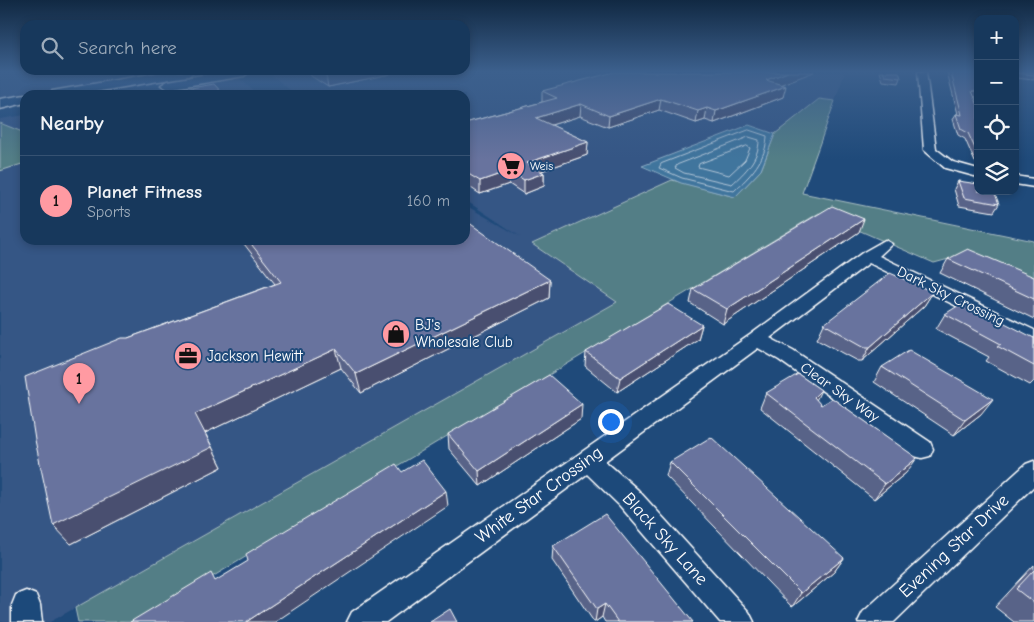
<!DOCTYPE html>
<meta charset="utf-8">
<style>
body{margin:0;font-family:"Comic Neue",sans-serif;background:#244365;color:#f1f3f6}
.controls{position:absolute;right:15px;top:15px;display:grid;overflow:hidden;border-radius:10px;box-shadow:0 2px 8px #0003}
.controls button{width:45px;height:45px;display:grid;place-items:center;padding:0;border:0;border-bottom:1px solid #365272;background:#17385c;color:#f1f3f6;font:25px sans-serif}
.you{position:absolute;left:610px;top:421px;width:18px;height:18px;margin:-12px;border:4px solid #fff;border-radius:50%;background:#1a73e8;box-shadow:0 0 0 8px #1a73e833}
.badge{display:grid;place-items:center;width:32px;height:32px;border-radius:50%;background:#ff9aa2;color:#111;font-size:16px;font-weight:700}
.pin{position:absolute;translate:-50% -41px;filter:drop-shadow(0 1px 2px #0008)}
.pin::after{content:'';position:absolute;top:26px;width:18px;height:15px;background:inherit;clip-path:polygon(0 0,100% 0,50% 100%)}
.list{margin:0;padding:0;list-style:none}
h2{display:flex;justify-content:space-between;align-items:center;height:65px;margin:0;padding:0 20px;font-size:21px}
h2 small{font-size:16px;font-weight:400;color:#9eacbb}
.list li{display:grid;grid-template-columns:32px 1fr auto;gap:15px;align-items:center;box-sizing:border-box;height:90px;padding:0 20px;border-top:1px solid #365272}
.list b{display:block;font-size:19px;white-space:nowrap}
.list p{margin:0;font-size:16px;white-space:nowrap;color:#9eacbb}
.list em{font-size:16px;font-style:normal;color:#9eacbb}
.icon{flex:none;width:28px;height:28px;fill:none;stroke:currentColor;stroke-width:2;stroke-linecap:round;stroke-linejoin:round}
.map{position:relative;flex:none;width:1034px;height:622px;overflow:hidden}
.search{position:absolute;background:#17385c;box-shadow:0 2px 8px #0003;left:20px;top:20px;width:450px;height:55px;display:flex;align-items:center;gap:12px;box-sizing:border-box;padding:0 18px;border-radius:15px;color:#9eacbb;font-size:19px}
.panel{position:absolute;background:#17385c;box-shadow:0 2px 8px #0003;left:20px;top:90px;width:450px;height:155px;border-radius:15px}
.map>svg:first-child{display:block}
</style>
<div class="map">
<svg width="1034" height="622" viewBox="0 0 1034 622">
<rect width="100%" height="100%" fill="#1f4a7a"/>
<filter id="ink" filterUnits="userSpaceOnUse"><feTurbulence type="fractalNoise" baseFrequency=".02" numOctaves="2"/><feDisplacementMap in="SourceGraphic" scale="10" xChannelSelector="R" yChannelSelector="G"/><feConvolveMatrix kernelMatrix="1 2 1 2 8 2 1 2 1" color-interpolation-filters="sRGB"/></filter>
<g filter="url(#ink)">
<path fill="#355685" d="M0,72H106L110,83L0,101Z
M275,72H845L835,101L819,99L775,134L749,125L643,167L672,180L533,244L618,302L50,622H0V171L25,163V240H465V205L521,237L465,200V95H296L269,73Z
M238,77L258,95H137Z
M25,115V133L0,123V119Z"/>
<path fill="#537e86" stroke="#a9bec2" d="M819,99L835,101L802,193L1034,241V283L971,253L934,263L819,213L137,622H78L75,608L617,302L532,244L672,180L735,197L761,170L775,134Z
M0,123L25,133V163L0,171Z"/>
<path fill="#40749d" stroke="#8cacc4" d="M749,125L775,134L761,170L735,197L681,183L642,166Z"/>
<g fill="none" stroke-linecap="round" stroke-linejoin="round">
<path stroke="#b3c7d8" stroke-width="1" d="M749,130L767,136C766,160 751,175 734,191L682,178L659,168L661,164Z
M749,137L759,140C759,159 745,172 732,184L684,173L675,168L677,165Z
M747,146L750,148L745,160L729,175L698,167L699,164Z"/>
<defs>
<path id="minor" d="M918,72H926L936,149L953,162L978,169V177L945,168L924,150Z
M1015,176L1034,179V187L1015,184Z
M885,240L892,244L879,256L1034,330V344L869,263L770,338L793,350L930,442L933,449L930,456L922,458L914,456L779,360L758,348L605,461L638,490L749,612L754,622H720L620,506L587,474L386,622H347L352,612L750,335L862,253Z
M1034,461V486L894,622H858L863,612L1026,464Z
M26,591L36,595L40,605L42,622H12V605L16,595Z"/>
<path id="primary" d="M163,72H194L188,76L77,95H45L52,91Z
M220,72H250L244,76L168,89L161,85L168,81Z
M25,95V103L0,109V99L25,95H27Z"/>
</defs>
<use href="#minor" stroke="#fff" stroke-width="3"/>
<use href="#primary" stroke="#fff" stroke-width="3"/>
<use href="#minor" fill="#1f4a7a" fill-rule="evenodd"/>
<use href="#primary" fill="#1f4a7a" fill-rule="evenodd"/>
</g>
<path fill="#596388" stroke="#fff" d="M310,72H390V74L328,87L311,76Z
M880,72H899L901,78L899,83L883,81Z
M947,72H978V97H974L978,105V163L975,162L965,139L958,135L953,119L956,114H958Z
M1015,72H1034V80L1015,78Z
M781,84L783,97L714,123L705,120L696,123L659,110L608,127L580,116L551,125L588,142L587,155L541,171L544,173V186L524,194L509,184L480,194L465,184V123L542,102V91Z
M958,181L999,204L994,212L959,206L954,189Z
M859,232L723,324L690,303L693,289Z
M241,240H465L550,280L549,298L361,393L341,368L205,433L222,467L71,544L128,338L275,284Z
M948,259L1034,277V319L940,273Z
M933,292L924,306L862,361H858L817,339L824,324Z
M945,314L1034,338V381L1030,385L986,361L989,357L936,329Z
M702,325L698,339L617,392L585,366L586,352Z
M882,367L981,414L954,435L874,382Z
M766,393L816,400L821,405L906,473L874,499L760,408Z
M581,419L480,486L449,449L448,434Z
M670,462L844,558L834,572L792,607L666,476Z
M553,546L693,622H605L602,617L595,622H594L552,560Z
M1034,565V622H1014L995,607Z"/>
<path fill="#48506f" stroke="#fff" d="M339,72H390V74L328,87L326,75Z
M788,72H814L763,91L766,80Z
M786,86L783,97L714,123L716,111Z
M661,99L659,110L608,127L609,116Z
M581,104L580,116L535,130L536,118Z
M707,108L705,120L696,123L698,111Z
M588,142L587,155L527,176V163Z
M509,171V184L480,194V181Z
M544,173V186L524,194V180Z
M864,219L859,232L723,324L727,309Z
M550,280L549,298L361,393L356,374Z
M933,292L924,306L862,361L870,347Z
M702,325L698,339L617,392L620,378Z
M336,349L341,368L205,433L222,467L71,544L53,525L195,414Z
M821,390L814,405V397Z
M993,399L981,414L954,435L965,420Z
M582,404L581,419L480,486L479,471Z
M917,458L906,473L874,499L885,484Z
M446,491L448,506L275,622H246Z
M844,558L834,572L792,607L801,593Z
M605,604L602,617L595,622L597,609Z"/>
<path fill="#67739e" stroke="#fff" d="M321,72H339L326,75Z
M614,72H788L766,80L786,86L716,111L707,108L698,111L661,99L609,116L581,104L536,118L588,142L527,163L544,173L524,180L509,171L480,181L465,172V123L557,98L542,91Z
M883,72H899L901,78L885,76Z
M951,72H978V91H972L978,105V155L968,133L961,129L956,114L962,115Z
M1015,72H1034V75L1015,73Z
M214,84L224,95H151Z
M958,181L978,184V191H994L999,204L964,198Z
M832,206L864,219L727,309L693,289Z
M465,220L550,280L356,374L336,349L195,414L212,447L53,525L35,440L25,377L122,338H128L281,282L248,240H465Z
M968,249L1034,277V299L948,259Z
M890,273L933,292L870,347H865L824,324Z
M964,302L1034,338V366L997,346L1001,344L945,314Z
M668,304L702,325L620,378L586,352Z
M909,350L993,399L965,420L882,367Z
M798,374L821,390L814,397L821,405L832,398L917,458L885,484L766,393Z
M549,375L582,404L479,471L448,434Z
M711,437L844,558L801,593L670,462Z
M422,460L446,491L246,622H130L211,573L215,581L248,561L246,554L396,464L402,472Z
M605,514L693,622H618L605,604L597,609L553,546Z
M1034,570V603L1016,589Z
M450,609L457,622H430Z"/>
</g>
<linearGradient id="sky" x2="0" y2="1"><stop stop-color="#112943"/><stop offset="0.45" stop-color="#3c608d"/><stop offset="1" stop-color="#3c608d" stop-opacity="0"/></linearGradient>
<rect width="1034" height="159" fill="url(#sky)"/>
<defs>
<symbol id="supermarket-disc" viewBox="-11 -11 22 22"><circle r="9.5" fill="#ff9aa2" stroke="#1f4a7a"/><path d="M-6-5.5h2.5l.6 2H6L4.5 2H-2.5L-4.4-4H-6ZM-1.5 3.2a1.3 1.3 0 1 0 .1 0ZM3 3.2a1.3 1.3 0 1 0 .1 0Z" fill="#111"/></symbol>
<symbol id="shop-disc" viewBox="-11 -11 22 22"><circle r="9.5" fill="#ff9aa2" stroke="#1f4a7a"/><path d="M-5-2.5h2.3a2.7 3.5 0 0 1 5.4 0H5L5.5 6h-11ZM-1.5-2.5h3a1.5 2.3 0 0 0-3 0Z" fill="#111"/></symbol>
<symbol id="office-disc" viewBox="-11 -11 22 22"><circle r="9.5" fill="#ff9aa2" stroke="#1f4a7a"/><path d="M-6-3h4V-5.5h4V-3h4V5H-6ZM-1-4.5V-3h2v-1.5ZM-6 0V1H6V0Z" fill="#111"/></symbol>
</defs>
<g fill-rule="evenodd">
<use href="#supermarket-disc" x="495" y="150" width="32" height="32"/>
<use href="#shop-disc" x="380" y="318" width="32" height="32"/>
<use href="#office-disc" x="172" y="340" width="32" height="32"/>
</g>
<g text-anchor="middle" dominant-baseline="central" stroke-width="4" stroke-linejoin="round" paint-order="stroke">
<g font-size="12" fill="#fff" stroke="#1f4a7a" text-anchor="start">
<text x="530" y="166">Weis</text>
</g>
<g font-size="15" fill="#fff" stroke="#1f4a7a">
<text transform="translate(951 296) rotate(26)">Dark Sky Crossing</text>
<text transform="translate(840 392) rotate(35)">Clear Sky Way</text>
</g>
<g font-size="15" fill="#fff" stroke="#1f4a7a" text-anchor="start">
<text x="415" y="325">BJ's<tspan x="415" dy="17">Wholesale Club</tspan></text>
<text x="207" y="356">Jackson Hewitt</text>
</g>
<g font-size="18" fill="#fff" stroke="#1f4a7a">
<text transform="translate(539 495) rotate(-36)">White Star Crossing</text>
<text transform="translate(665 539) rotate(48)">Black Sky Lane</text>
<text transform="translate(954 546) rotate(-43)">Evening Star Drive</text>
</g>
</g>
</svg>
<div class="controls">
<button>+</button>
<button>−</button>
<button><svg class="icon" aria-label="locate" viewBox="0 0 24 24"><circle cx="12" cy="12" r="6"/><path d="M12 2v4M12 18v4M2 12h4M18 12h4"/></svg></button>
<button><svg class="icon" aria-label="layers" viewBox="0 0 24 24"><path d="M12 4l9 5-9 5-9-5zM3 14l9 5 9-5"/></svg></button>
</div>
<div class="you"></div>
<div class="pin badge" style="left:79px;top:404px">1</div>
<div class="search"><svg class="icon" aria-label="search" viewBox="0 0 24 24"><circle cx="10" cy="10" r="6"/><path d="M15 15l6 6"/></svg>Search here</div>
<section class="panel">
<h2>Nearby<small></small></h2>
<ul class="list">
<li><span class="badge">1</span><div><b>Planet Fitness</b><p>Sports</p></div><em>160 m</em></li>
</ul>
</section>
</div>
